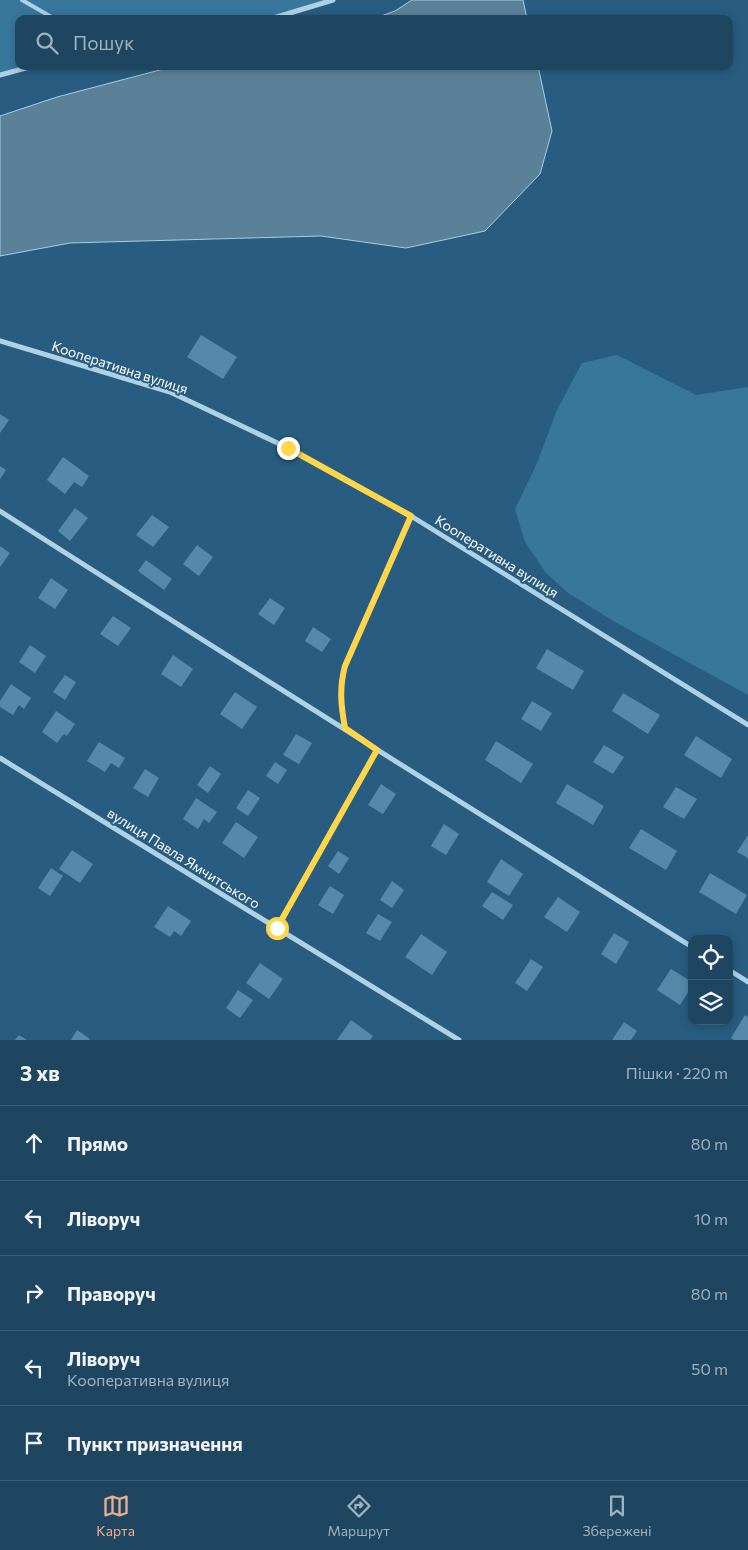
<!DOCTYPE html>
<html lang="uk">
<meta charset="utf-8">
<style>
body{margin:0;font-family:Commissioner,sans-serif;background:#2b506a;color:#f1f3f6}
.controls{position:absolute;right:15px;bottom:15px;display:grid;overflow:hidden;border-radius:10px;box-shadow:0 2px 8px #0003}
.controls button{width:45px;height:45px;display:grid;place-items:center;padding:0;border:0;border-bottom:1px solid #3c5e76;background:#1e4661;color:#f1f3f6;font:25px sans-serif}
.stop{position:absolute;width:15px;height:15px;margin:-11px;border:4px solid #ffd54a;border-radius:50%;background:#fff}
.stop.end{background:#ffd54a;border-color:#fff;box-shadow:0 1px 5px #0008}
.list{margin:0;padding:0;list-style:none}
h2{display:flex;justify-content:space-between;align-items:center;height:65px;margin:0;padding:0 20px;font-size:21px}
h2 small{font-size:16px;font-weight:400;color:#a1b1bd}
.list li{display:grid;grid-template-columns:32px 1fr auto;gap:15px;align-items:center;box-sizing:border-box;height:75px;padding:0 20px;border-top:1px solid #3c5e76}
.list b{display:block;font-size:19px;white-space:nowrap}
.list p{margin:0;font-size:16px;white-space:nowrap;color:#a1b1bd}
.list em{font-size:16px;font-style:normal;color:#a1b1bd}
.icon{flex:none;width:28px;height:28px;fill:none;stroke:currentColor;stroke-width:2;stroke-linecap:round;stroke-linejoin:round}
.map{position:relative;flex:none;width:748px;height:1040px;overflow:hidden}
.search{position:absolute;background:#1e4661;box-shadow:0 2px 8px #0003;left:15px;right:15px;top:15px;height:55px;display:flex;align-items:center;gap:12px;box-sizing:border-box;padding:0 18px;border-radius:10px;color:#a1b1bd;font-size:19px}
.sheet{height:440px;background:#1e4661}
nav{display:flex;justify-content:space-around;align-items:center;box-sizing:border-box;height:70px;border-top:1px solid #3c5e76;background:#1e4661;font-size:14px;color:#a1b1bd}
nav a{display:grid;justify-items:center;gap:2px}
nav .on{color:#eead8d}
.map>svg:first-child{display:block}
</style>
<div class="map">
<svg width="748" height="1040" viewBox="0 0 748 1040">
<rect width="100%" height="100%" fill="#285d81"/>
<path fill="#38769c" d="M0,0H333L270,19H19V66H33L0,75Z
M617,355L696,395L748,387V695L615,622L568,593L546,573L525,542L515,509L537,463L557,410L582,363Z"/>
<path fill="#5b8198" stroke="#a4cee6" d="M412,0H523L527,19H373L395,11Z
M175,66H538L552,131L540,174L485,231L406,248L321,236L70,243L0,256V116L57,97Z"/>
<path fill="#5489ab" d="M201,335L237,357L223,379L187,357Z
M0,414L9,420L0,433Z
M63,457L89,476L82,487L74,482L65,494L47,480Z
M0,466L6,470L0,479Z
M75,508L88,518L70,541L58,531Z
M152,515L169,527L153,547L136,535Z
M197,545L213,557L199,576L183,564Z
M0,546L10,553L0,567Z
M146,560L172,579L164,590L138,571Z
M51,578L68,590L55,609L38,598Z
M270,598L285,608L274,625L258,614Z
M113,616L131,628L118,646L100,634Z
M313,627L331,639L322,652L305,641Z
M30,645L46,656L35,673L19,662Z
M547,649L584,671L573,690L536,668Z
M173,655L193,669L181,687L161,674Z
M65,675L76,682L65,700L53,692Z
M11,684L31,698L24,709L19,705L13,715L0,707V701Z
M235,692L257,707L242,729L220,714Z
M623,693L660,715L648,734L612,711Z
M532,701L552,713L541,731L521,719Z
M56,711L75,724L67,736L64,734L57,743L42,732Z
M296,734L312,743L299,764L283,755Z
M696,736L732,759L721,778L684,755Z
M496,741L533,764L521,783L485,760Z
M99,742L125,758L119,768L111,763L105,772L87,761Z
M604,745L624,757L613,774L593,762Z
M275,762L287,770L278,784L266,776Z
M210,766L221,774L208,793L197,785Z
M145,769L159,778L148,797L133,788Z
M381,784L396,794L383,814L368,805Z
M567,784L604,806L593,825L556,803Z
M676,787L697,799L684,819L663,807Z
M248,790L260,798L248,816L236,808Z
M196,798L217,812L209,823L204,819L198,829L183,819Z
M236,822L258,837L244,858L222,843Z
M444,824L459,834L446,855L431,846Z
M641,829L677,851L666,870L629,848Z
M748,835V858L737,852Z
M72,850L93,864L80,883L59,869Z
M338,851L349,858L339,874L328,866Z
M501,859L523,874L509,896L487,882Z
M51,868L63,876L50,896L38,888Z
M710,873L747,895L736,914L699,892Z
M392,881L404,890L392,908L380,900Z
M330,886L344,895L333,914L318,905Z
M492,892L513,905L503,920L482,906Z
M558,897L580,912L567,932L544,917Z
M168,906L191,921L181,936L174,931L170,937L154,927Z
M378,914L392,922L380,941L366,933Z
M614,933L629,942L616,964L601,954Z
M421,934L447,952L432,975L405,957Z
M531,959L543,967L527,991L515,983Z
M260,963L283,979L269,999L246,983Z
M671,969L692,982V986L680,1005L657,990Z
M238,990L253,1000L240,1018L226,1008Z
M745,1015L748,1017V1040H734L731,1038Z
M351,1020L373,1036L370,1040H337Z
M624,1022L637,1031L631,1040H612Z
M77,1030L90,1039L89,1040H71Z
M19,1035L27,1040H15Z"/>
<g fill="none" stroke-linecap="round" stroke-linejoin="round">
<path stroke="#afd1e6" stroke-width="4" d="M22,0L55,19
M345,728C341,706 339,688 345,666L411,516
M277,928L377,750"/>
<path stroke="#afd1e6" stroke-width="5" d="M270,19L333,0
M0,75L33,66
M0,341L170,392L288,448L411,516L748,725
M0,511C229,658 461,802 692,947
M0,758L459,1040
M729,970L748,982"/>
</g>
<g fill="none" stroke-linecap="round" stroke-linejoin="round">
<path stroke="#ffd54a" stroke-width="6" d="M277,928L377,750L345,728C341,706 339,688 345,666L411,516L288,448"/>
</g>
<g text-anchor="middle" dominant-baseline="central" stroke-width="4" stroke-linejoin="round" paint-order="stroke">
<g font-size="14" fill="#fff" stroke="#285d81">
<text transform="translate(120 367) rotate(18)">Кооперативна вулиця</text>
<text transform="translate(497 556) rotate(32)">Кооперативна вулиця</text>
<text transform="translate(184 858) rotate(32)">вулиця Павла Ямчитського</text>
</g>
</g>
</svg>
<div class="controls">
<button><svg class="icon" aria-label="locate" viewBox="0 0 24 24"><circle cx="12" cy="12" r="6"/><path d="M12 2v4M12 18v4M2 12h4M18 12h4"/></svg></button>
<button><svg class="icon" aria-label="layers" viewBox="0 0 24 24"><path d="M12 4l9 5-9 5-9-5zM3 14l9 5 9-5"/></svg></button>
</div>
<div class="stop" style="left:277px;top:928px"></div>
<div class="stop end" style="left:288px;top:448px"></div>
<div class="search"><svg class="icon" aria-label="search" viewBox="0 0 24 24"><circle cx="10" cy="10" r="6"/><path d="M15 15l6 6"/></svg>Пошук</div>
</div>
<section class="sheet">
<h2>3 хв<small>Пішки · 220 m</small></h2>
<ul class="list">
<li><svg class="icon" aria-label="ahead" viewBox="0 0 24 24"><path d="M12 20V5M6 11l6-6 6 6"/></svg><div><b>Прямо</b></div><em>80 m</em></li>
<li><svg class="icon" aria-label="left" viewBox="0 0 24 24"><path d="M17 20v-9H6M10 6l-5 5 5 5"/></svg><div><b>Ліворуч</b></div><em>10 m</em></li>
<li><svg class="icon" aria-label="right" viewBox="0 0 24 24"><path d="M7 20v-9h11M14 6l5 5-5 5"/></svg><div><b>Праворуч</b></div><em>80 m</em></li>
<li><svg class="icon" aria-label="left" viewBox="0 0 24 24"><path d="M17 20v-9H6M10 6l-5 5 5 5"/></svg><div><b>Ліворуч</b><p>Кооперативна вулиця</p></div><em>50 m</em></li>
<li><svg class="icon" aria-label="arrive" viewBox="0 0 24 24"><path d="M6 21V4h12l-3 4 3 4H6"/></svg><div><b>Пункт призначення</b></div></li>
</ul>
</section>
<nav>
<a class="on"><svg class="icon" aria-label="map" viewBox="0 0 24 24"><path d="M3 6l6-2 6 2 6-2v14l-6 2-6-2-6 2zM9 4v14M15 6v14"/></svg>Карта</a>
<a><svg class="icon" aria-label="directions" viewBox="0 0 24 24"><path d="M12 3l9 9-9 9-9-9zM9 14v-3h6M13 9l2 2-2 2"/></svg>Маршрут</a>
<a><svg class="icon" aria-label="saved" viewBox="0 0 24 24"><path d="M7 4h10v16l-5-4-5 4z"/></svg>Збережені</a>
</nav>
